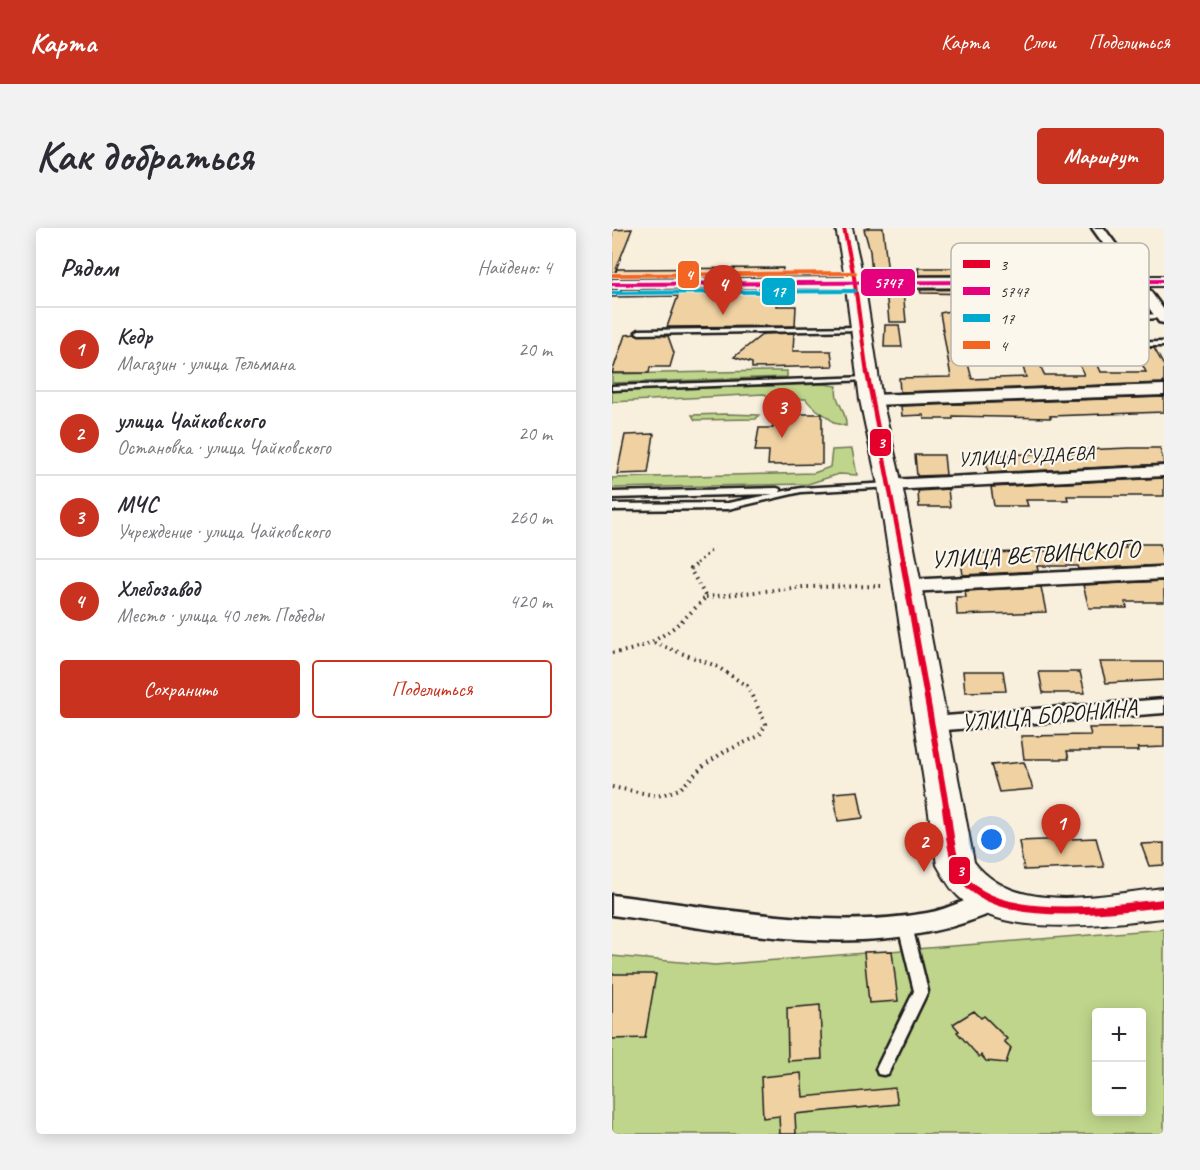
<!DOCTYPE html>
<html lang="ru">
<meta charset="utf-8">
<style>
body{margin:0;font-family:Caveat,sans-serif;background:#f2f2f3;color:#2b2b33}
.controls{position:absolute;right:18px;bottom:18px;display:grid;overflow:hidden;border-radius:6px;box-shadow:0 3px 15px #0003}
.controls button{width:54px;height:54px;display:grid;place-items:center;padding:0;border:0;border-bottom:2px solid #e1e1e2;background:#fff;color:#2b2b33;font:30px sans-serif}
.you{position:absolute;left:380px;top:612px;width:21px;height:21px;margin:-15px;border:4px solid #fff;border-radius:50%;background:#1a73e8;box-shadow:0 0 0 9px #1a73e833}
.badge{display:grid;place-items:center;width:39px;height:39px;border-radius:50%;background:#c8321e;color:#fff;font-size:20px;font-weight:700}
.pin{position:absolute;translate:-50% -50px;filter:drop-shadow(0 2px 3px #0008)}
.pin::after{content:'';position:absolute;top:32px;width:21px;height:18px;background:inherit;clip-path:polygon(0 0,100% 0,50% 100%)}
.list{margin:0;padding:0;list-style:none}
h2{display:flex;justify-content:space-between;align-items:center;height:78px;margin:0;padding:0 24px;font-size:26px}
h2 small{font-size:20px;font-weight:400;color:#7c7c81}
.list li{display:grid;grid-template-columns:39px 1fr auto;gap:18px;align-items:center;box-sizing:border-box;height:84px;padding:0 24px;border-top:2px solid #e1e1e2}
.list b{display:block;font-size:22px;white-space:nowrap}
.list p{margin:0;font-size:20px;white-space:nowrap;color:#7c7c81}
.list em{font-size:20px;font-style:normal;color:#7c7c81}
.actions{display:flex;gap:12px;padding:18px 24px}
.actions a{flex:1;padding:14px 0;border:2px solid #c8321e;border-radius:6px;text-align:center;font-size:21px;color:#c8321e}
.actions .main{background:#c8321e;color:#fff}
.map{position:relative;flex:none;width:552px;height:906px;overflow:hidden;border-radius:6px}
header{display:flex;align-items:center;gap:36px;box-sizing:border-box;height:84px;padding:0 30px;background:#c8321e;color:#fff}
header strong{font-size:28px}
nav{display:flex;gap:33px;margin-inline-start:auto;font-size:21px}
.intro{display:flex;align-items:center;justify-content:space-between;box-sizing:border-box;height:144px;padding:0 36px}
h1{margin:0;font-size:42px}
.button{padding:15px 27px;border-radius:6px;background:#c8321e;color:#fff;font-size:21px;font-weight:700}
main{display:flex;gap:36px;padding:0 36px}
aside{flex:1;background:#fff;border-radius:6px;box-shadow:0 3px 15px #0003}
.map>svg:first-child{display:block}
</style>
<header>
<strong>Карта</strong>
<nav><a>Карта</a><a>Слои</a><a>Поделиться</a></nav>
</header>
<div class="intro"><h1>Как добраться</h1><a class="button">Маршрут</a></div>
<main>
<aside>
<h2>Рядом<small>Найдено: 4</small></h2>
<ul class="list">
<li><span class="badge">1</span><div><b>Кедр</b><p>Магазин · улица Тельмана</p></div><em>20 m</em></li>
<li><span class="badge">2</span><div><b>улица Чайковского</b><p>Остановка · улица Чайковского</p></div><em>20 m</em></li>
<li><span class="badge">3</span><div><b>МЧС</b><p>Учреждение · улица Чайковского</p></div><em>260 m</em></li>
<li><span class="badge">4</span><div><b>Хлебозавод</b><p>Место · улица 40 лет Победы</p></div><em>420 m</em></li>
</ul>
<div class="actions"><a class="main">Сохранить</a><a>Поделиться</a></div>
</aside>
<div class="map">
<svg width="552" height="906" viewBox="0 0 552 906">
<rect width="100%" height="100%" fill="#f9efdd"/>
<filter id="ink" filterUnits="userSpaceOnUse"><feTurbulence type="fractalNoise" baseFrequency=".0167" numOctaves="2"/><feDisplacementMap in="SourceGraphic" scale="12" xChannelSelector="R" yChannelSelector="G"/><feConvolveMatrix kernelMatrix="1 2 1 2 8 2 1 2 1" color-interpolation-filters="sRGB"/></filter>
<g filter="url(#ink)">
<path fill="#bfd58b" stroke="#6e7854" stroke-width="1.5" fill-rule="evenodd" d="M157,143H175V149L0,155V146Z
M212,156L225,158C221,173 235,181 234,198L222,195C214,185 200,182 194,171H163L152,166L0,174V163Z
M114,186L147,187L144,191L83,192L80,187Z
M240,221L245,247L227,246L196,256L0,260V250L202,245L218,239L220,222Z
M552,701V906H0V728L103,737ZM484,784H530V884H484Z"/>
<path fill="#efd1a2" stroke="#1c1c1c" stroke-width="1.5" d="M257,0H271L276,46H260L258,23L252,1Z
M20,1L1,49H0V2Z
M442,38L493,39L500,46L307,47L306,40H434Z
M171,40L170,47L2,49L5,41Z
M516,60L524,76H516L521,85L499,86L494,76L459,77L489,144H534L522,120H542L552,138V155L288,164L287,150L339,149L328,85L342,82L360,151L414,149L406,122H423L432,147H472L454,104H451L439,66H397L405,88L386,89L389,100L372,101L363,66L309,65L308,62L368,61L372,82L377,86L390,82V78H382L379,61Z
M274,62H291L294,94H277Z
M0,63H167L165,78H184L183,98L55,99L66,68L0,69Z
M273,97H287L290,119H272Z
M182,105L181,123H219L221,138L140,140V135L122,129L151,106Z
M24,106L56,108L62,125L58,139H38L37,145H0L13,107Z
M552,169V184L438,188L439,190L341,188V191H312L311,187L290,188L289,178Z
M162,186H210V236L156,237L157,223H143L147,200H161Z
M42,206L36,245L5,246L13,207Z
M517,220H548L552,236L376,245L373,227L471,225L470,222Z
M303,227H332L334,247L305,248Z
M552,250V268H455L456,272H414L416,278H382L379,259Z
M336,261L338,279H307L306,263Z
M513,316H548L552,337L467,341L466,338H425L426,343L351,347L348,326L514,320Z
M552,353V374H514L515,380H477L471,357Z
M429,359L434,384L345,387L344,369H354L353,363Z
M488,434H552V452L494,455Z
M351,443H391L394,463L353,464Z
M427,444H468L473,465H431Z
M552,499V519L526,520L527,523H455L457,531H412L409,508L479,507L477,500Z
M412,534L421,561L387,564L379,537Z
M246,563L251,590L226,593L222,565Z
M484,610L492,639L412,642L407,613Z
M552,615V637L537,638L529,616Z
M280,723L286,773L257,775L252,724Z
M0,746H44L33,810L0,811Z
M208,777L210,831L176,833L175,780Z
M362,783L369,790L372,788L395,811L392,813L399,820L394,835L374,833L369,827L367,829L345,804L347,803L341,796Z
M189,845L191,869L283,860L286,876L183,886L184,906H168L167,888L151,890L149,849Z"/>
<g fill="none" stroke-linecap="round" stroke-linejoin="round">
<defs>
<path id="lane" d="M372,52L375,54L380,80H388V82L377,84L374,82L369,54Z
M552,86V90L474,93L484,115L552,114V118H480L467,91L470,89Z
M249,99L252,101L251,102L27,106L24,104L27,102Z
M256,149L260,151L258,152L0,162V158Z
M278,255H281V259L189,264L116,281L0,282V276L116,275L161,266L0,270V264L165,260L168,261V264L189,260Z
M293,693L298,694L300,698L316,763L276,846L271,847L266,846L264,841L302,763L286,698L288,694Z"/>
<path id="street" d="M480,0H492L552,82V95L547,94Z
M552,157V167L259,177L251,172L259,167Z
M552,238V248L278,262L269,257L278,252Z
M552,339V351L296,364L289,362L286,358L289,354L296,352Z
M552,471V485L321,503L313,501L309,496L313,491L321,489Z
M380,663L390,666L394,673L390,680C267,738 128,704 0,687V667C103,679 212,703 315,685C338,681 358,669 380,663Z"/>
<path id="secondary" d="M224,0H240L251,49L552,48V58L253,60L270,172L290,257L362,634C404,689 492,666 552,660V690C496,695 390,713 346,668C337,660 331,647 325,637L266,257L248,172L234,60L0,61V51L233,49Z"/>
</defs>
<use href="#lane" stroke="#1c1c1c" stroke-width="5"/>
<use href="#street" stroke="#1c1c1c" stroke-width="5"/>
<use href="#secondary" stroke="#1c1c1c" stroke-width="4"/>
<path stroke="#1c1c1c" stroke-width="3" stroke-dasharray="1.5 4" stroke-linecap="butt" d="M85,335L100,322"/>
<path stroke="#1c1c1c" stroke-width="4" stroke-dasharray="1.5 4.5" stroke-linecap="butt" d="M94,369L192,359L273,358
M0,425C42,421 66,398 94,369L78,341L87,334
M0,559L46,568L68,561L92,537L112,524L147,508L154,496L135,458L104,438L42,415"/>
<use href="#lane" fill="#fbf7ec" fill-rule="evenodd"/>
<use href="#street" fill="#fbf7ec" fill-rule="evenodd"/>
<use href="#secondary" fill="#fbf7ec" fill-rule="evenodd"/>
<defs>
<path id="bus-1-far3" d="M232,0L242,49L255,146"/>
<path id="bus-1-far2" d="M255,144L292,335"/>
<path id="bus-1-far1" d="M291,334L335,583"/>
<path id="bus-1" d="M334,581C337,599 338,619 344,636C366,702 500,680 552,675"/>
<path id="bus-2" d="M0,56L552,53"/>
<path id="bus-3" d="M0,65L243,63"/>
<path id="bus-4" d="M0,47L243,45"/>
</defs>
<use href="#bus-1-far3" stroke="#fbf7ec" stroke-width="6"/>
<use href="#bus-1-far2" stroke="#fbf7ec" stroke-width="8"/>
<use href="#bus-1-far1" stroke="#fbf7ec" stroke-width="10"/>
<use href="#bus-1" stroke="#fbf7ec" stroke-width="12"/>
<use href="#bus-2" stroke="#fbf7ec" stroke-width="6"/>
<use href="#bus-3" stroke="#fbf7ec" stroke-width="6"/>
<use href="#bus-4" stroke="#fbf7ec" stroke-width="6"/>
<use href="#bus-1-far3" stroke="#e4002b" stroke-width="4"/>
<use href="#bus-1-far2" stroke="#e4002b" stroke-width="4.5"/>
<use href="#bus-1-far1" stroke="#e4002b" stroke-width="6"/>
<use href="#bus-1" stroke="#e4002b" stroke-width="8"/>
<use href="#bus-2" stroke="#e5007d" stroke-width="4"/>
<use href="#bus-3" stroke="#00a9ce" stroke-width="4"/>
<use href="#bus-4" stroke="#f26522" stroke-width="4"/>
</g>
</g>
<g text-anchor="middle" dominant-baseline="central" stroke-width="4.5" stroke-linejoin="round" paint-order="stroke">
<g font-size="20" fill="#1c1c1c" stroke="#fbf7ec">
<text transform="translate(414 228) rotate(-3)">УЛИЦА СУДАЕВА</text>
</g>
<g font-size="24" fill="#1c1c1c" stroke="#fbf7ec">
<text transform="translate(423 326) rotate(-3)">УЛИЦА ВЕТВИНСКОГО</text>
<text transform="translate(437 487) rotate(-5)">УЛИЦА БОРОНИНА</text>
</g>
</g>
<rect x="339" y="15" width="198" height="123" rx="9" fill="#fbf7ec" stroke="#b8b5ae" stroke-width="1.5"/>
<rect x="351" y="32" width="27" height="8" fill="#e4002b"/>
<rect x="351" y="59" width="27" height="8" fill="#e5007d"/>
<rect x="351" y="86" width="27" height="8" fill="#00a9ce"/>
<rect x="351" y="113" width="27" height="8" fill="#f26522"/>
<g font-size="16" fill="#1c1c1c">
<text x="388" y="42">3</text>
<text x="388" y="69">5747</text>
<text x="388" y="96">17</text>
<text x="388" y="123">4</text>
</g>
<g stroke="#fbf7ec" stroke-width="2">
<rect x="65" y="32" width="23" height="29" rx="6" fill="#f26522"/>
<rect x="248" y="40" width="56" height="29" rx="6" fill="#e5007d"/>
<rect x="149" y="49" width="35" height="29" rx="6" fill="#00a9ce"/>
<rect x="257" y="200" width="23" height="29" rx="6" fill="#e4002b"/>
<rect x="336" y="628" width="23" height="29" rx="6" fill="#e4002b"/>
</g>
<g font-size="16" text-anchor="middle" font-weight="bold" fill="#fff">
<text x="77" y="52">4</text>
<text x="276" y="60">5747</text>
<text x="166" y="69">17</text>
<text x="269" y="220">3</text>
<text x="348" y="648">3</text>
</g>
</svg>
<div class="controls">
<button>+</button>
<button>−</button>
</div>
<div class="you"></div>
<div class="pin badge" style="left:449px;top:626px">1</div>
<div class="pin badge" style="left:312px;top:644px">2</div>
<div class="pin badge" style="left:170px;top:210px">3</div>
<div class="pin badge" style="left:111px;top:87px">4</div>
</div>
</main>
